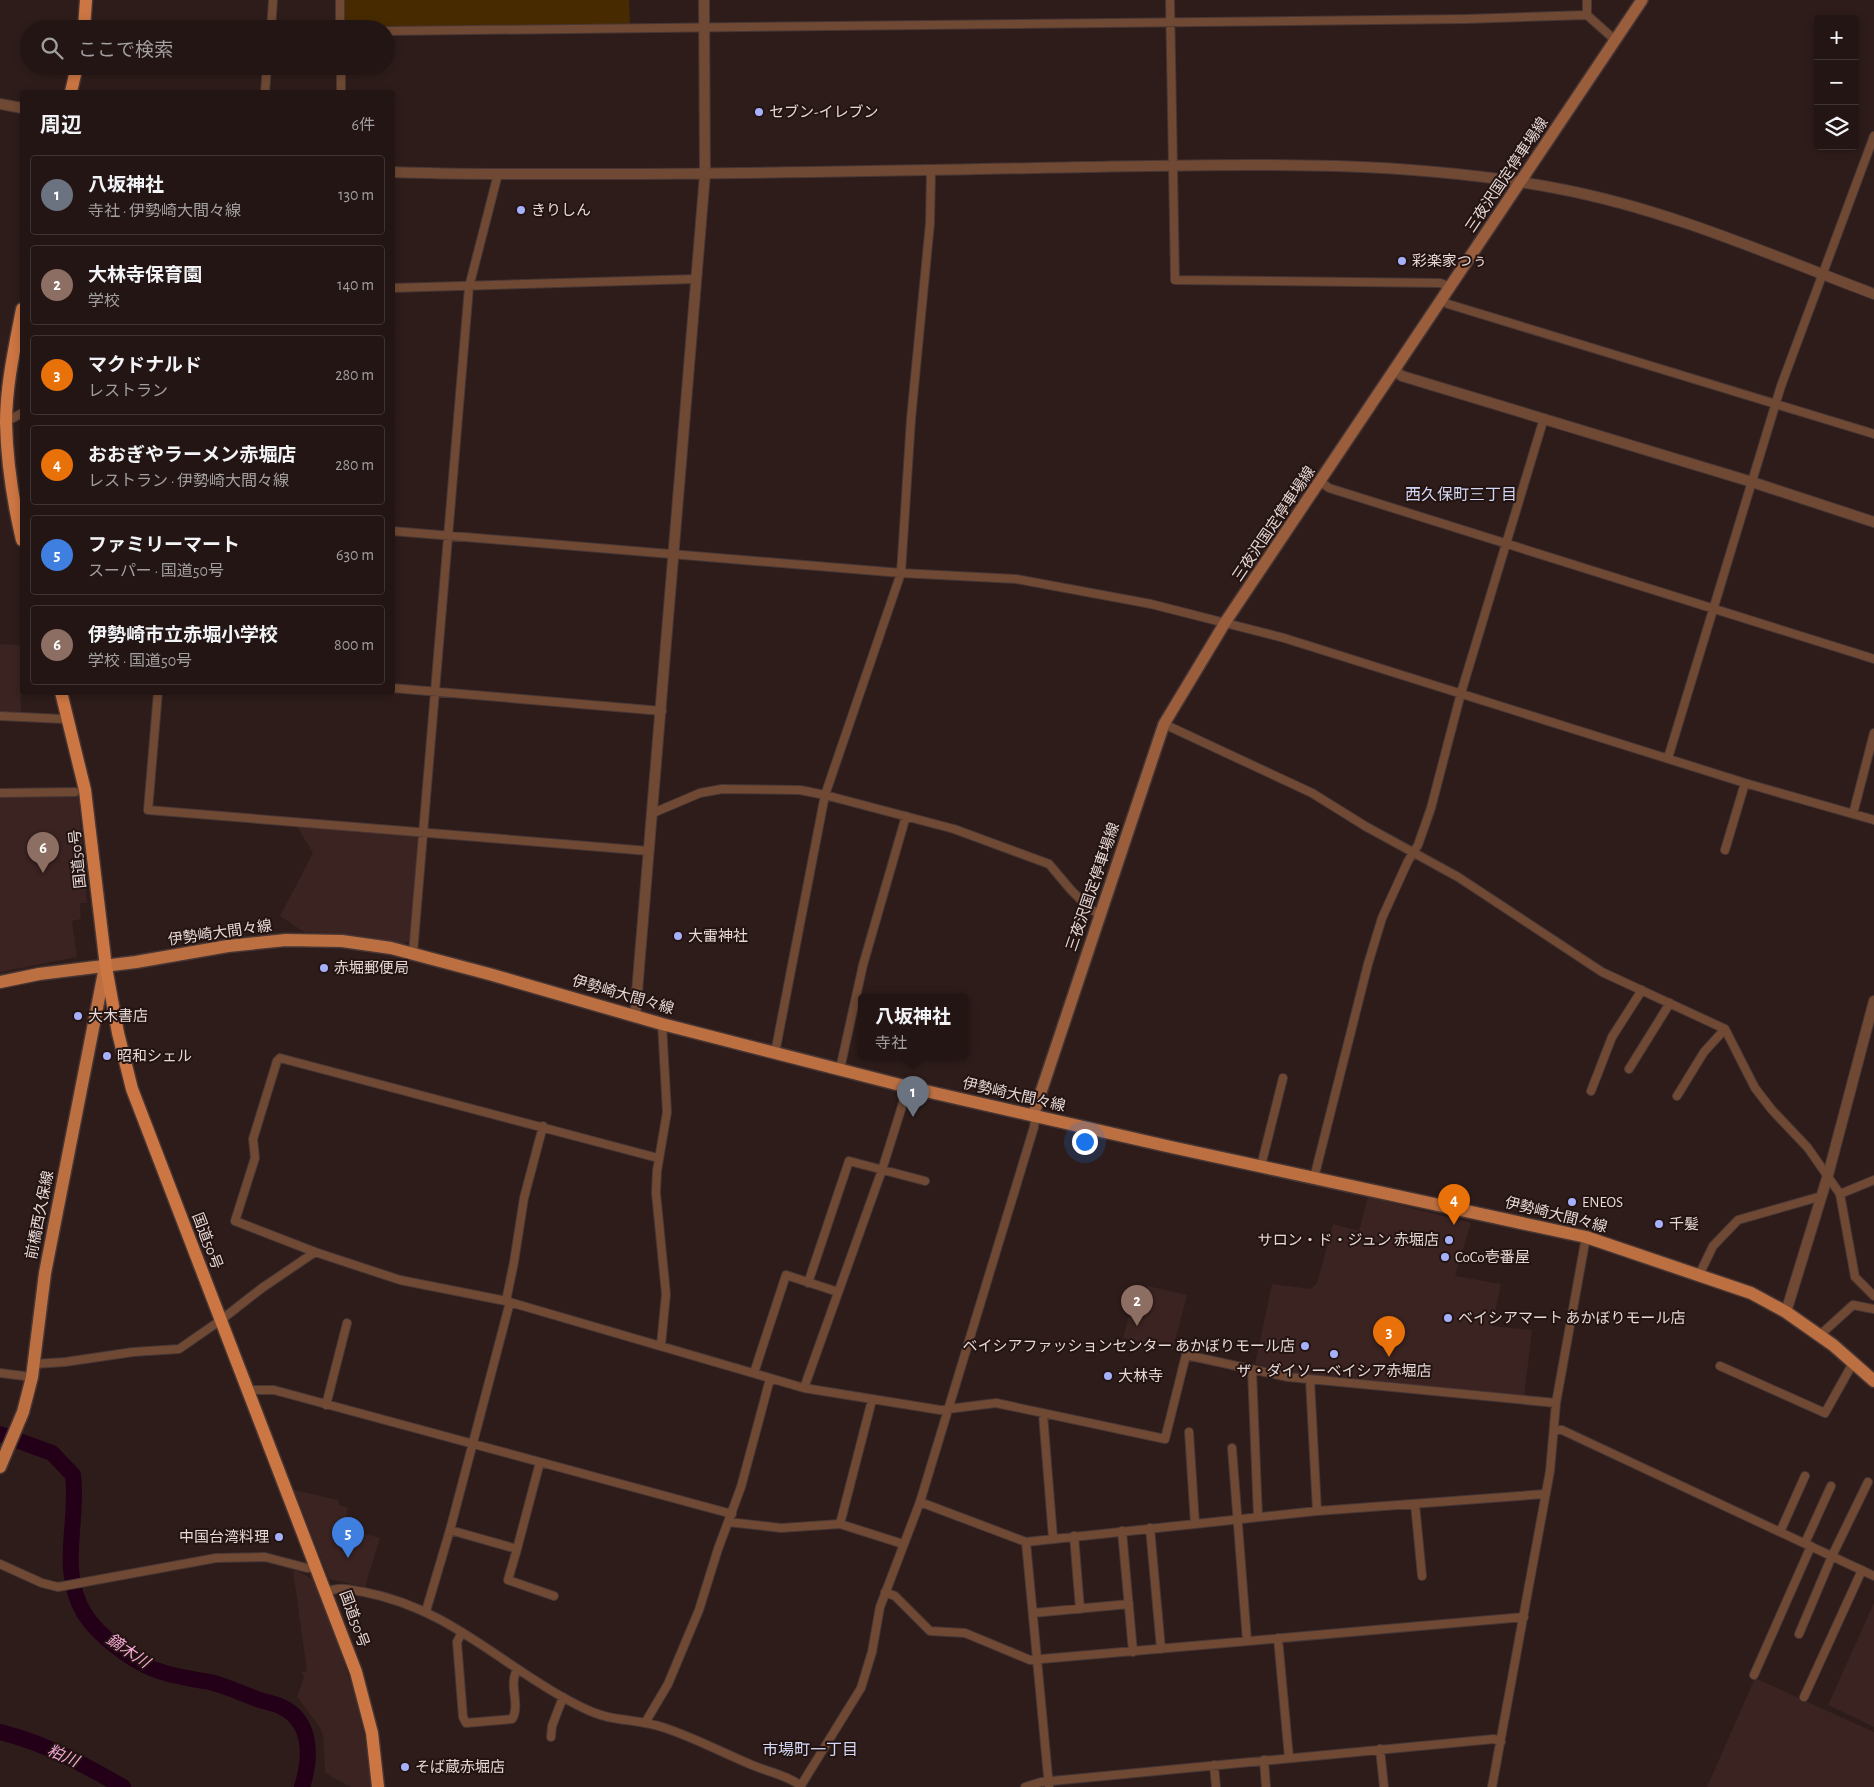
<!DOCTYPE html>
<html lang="ja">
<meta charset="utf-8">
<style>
body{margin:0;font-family:"Alegreya Sans","Noto Sans JP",sans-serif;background:#2a1e1d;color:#f1f3f6}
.controls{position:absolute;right:15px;top:15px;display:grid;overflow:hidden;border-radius:5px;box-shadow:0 2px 8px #0003}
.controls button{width:45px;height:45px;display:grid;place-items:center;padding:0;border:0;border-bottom:1px solid #3f3434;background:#221514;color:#f1f3f6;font:25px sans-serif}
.you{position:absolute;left:1084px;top:1141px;width:18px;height:18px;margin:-12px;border:4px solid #fff;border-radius:50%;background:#1a73e8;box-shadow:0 0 0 8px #1a73e833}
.badge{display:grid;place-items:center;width:32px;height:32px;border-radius:50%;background:#7c3aed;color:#fff;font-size:16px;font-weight:700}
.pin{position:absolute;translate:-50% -41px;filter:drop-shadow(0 1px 2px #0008)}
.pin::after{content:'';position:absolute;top:26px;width:18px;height:15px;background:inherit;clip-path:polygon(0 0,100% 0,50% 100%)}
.popup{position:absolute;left:858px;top:994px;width:110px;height:65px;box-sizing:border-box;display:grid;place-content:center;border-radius:5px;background:#221514;filter:drop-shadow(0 1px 4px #0005);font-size:16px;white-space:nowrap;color:#a29fa0}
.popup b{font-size:19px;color:#f1f3f6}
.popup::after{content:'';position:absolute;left:50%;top:100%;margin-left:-10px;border:10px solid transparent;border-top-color:#221514}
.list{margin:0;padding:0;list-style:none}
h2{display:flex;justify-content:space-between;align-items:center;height:65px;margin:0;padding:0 20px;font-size:21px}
h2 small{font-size:16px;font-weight:400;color:#a29fa0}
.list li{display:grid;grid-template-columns:32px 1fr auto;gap:15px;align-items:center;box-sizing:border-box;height:80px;margin:0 10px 10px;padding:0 10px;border:1px solid #3f3434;border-radius:5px}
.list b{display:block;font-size:19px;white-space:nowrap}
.list p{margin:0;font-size:16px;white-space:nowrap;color:#a29fa0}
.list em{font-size:16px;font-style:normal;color:#a29fa0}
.icon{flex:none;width:28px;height:28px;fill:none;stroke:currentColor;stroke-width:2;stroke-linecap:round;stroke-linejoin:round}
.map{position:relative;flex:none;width:1874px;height:1787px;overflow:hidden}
.search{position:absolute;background:#221514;box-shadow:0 2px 8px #0003;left:20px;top:20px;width:375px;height:55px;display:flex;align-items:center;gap:12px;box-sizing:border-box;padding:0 18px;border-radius:28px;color:#a29fa0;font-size:19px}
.panel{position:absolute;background:#221514;box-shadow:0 2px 8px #0003;left:20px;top:90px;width:375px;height:605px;border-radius:5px}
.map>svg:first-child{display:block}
</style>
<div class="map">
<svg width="1874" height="1787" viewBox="0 0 1874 1787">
<rect width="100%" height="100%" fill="#2d1c1a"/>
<path fill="#3a2321" d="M0,644L20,645L21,715L0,714Z
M78,796L87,903H80L81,919L72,921L77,957L0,972V797Z
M296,825L416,834L419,838L410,940L402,945L341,934L304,932L280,916L313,853Z
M1368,1197L1471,1223L1455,1276L1501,1284L1492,1326L1532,1330L1524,1398L1502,1394L1312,1376L1282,1371L1255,1364L1272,1284L1311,1289L1317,1283L1333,1224L1359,1231Z
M1148,1286L1187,1295L1173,1349L1123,1338L1134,1298L1144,1296Z
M294,1490L338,1500L339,1505L348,1508L344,1528L380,1538L365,1587L329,1579Z
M293,1571H298L314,1580L328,1613L356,1699L365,1740L371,1787H351L325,1773L323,1735L319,1726L297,1697L304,1677L302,1672L307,1671Z
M1874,1603V1727L1828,1705Z
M1755,1678L1874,1732V1787H1707Z"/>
<path fill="#472a00" d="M344,0H629L630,24L350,27L344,19Z"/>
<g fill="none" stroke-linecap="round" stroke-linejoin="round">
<path stroke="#240018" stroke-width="16" d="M0,1434L52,1453L73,1475C79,1522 58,1569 84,1613C98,1636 136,1665 162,1672C177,1677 194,1679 210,1682C226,1686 241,1693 257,1699C265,1702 274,1703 282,1707C313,1722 311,1759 302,1787
M0,1732C45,1743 83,1764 123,1787"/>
<defs>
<path id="minor" d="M340,0V29
M1170,0L1175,280L1440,283L1451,287
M1587,15V0
M271,29L273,0
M386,31L1466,19L1587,15L1615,40
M341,66V92
M265,92L267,66
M392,288L696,279
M1442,300L1448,304L1874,434
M6,422L22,413
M1321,482L1329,488L1874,659
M392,531L901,573L1016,579L1151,604L1284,638L1745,783L1874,820
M392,688L662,711
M158,692L148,810L649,851
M0,716L63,719
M1164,724L1312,793L1365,826L1458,877L1602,972L1725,1029L1755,1088L1772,1110L1808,1148L1840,1194L1855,1277L1874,1296
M1668,758L1781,386L1874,136
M0,793L75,792
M653,813L700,793L722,789L800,790L825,795L954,829L1049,864L1071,890L1090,909L1099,914
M1853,814L1874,733
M1725,850L1745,783
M413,953L469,287L498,174
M775,1053L825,795L901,573L911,419L930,223L931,170
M840,1069L863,965L906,816
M1629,1069L1670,1003
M1591,1091L1612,1037L1642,990
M1677,1096L1704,1052L1725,1029
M658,1158L280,1058L277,1061L253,1139L255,1158L235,1221L315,1252L400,1280L506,1301L804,1388L940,1410L996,1403L1165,1439L1186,1355L1288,1377L1556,1403
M1261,1166L1283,1078
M1314,1178L1368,964L1382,918L1408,861L1418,845L1431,808L1461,693L1544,418
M1840,1194L1874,1180
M1699,1275L1713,1246L1738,1220L1822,1196
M808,1283L849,1161L925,1181
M506,1301L514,1262L524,1198L543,1126
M1820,1335L1853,1305L1874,1309
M661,1345L666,1294L656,1193L657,1171L667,1112L662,1024
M34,1364L65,1362L133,1352L179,1349L221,1320L262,1288L315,1252
M1720,1366L1825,1413L1853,1363
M1252,1370L1258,1517
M0,1373L32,1377
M754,1373L786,1275L838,1292
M1310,1380L1317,1511
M804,1388L882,1170L908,1087
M248,1390H274L732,1514
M326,1405L347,1323
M1043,1414L1053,1538
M1555,1430H1562L1874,1576
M1189,1432L1195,1524
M1232,1448L1247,1641
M920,1502L1026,1542L1317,1511L1545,1494
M1415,1504L1422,1576
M728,1522L781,1528L840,1524L903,1544
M840,1524L872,1400
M1150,1528L1161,1649
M450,1530L517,1549L540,1462
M1122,1531L1133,1652
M1780,1532L1805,1476
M1074,1536L1080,1609
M1026,1542L1049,1787
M1805,1543L1831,1486
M517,1549L508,1580L554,1596
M0,1564L42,1583L58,1587L216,1558L265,1557L307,1568L317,1567
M327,1592C339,1586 351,1590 364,1592C446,1608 493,1658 564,1698C579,1706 595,1715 613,1718C630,1721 648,1722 665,1728C695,1738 723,1753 752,1765C768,1772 787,1775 801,1786
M885,1592L895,1596L930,1631L965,1633L1030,1660L1524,1617
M426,1611L450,1530L510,1302
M1033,1613L1129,1604
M462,1632L457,1642L463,1717L466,1723L512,1719C521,1705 508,1685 517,1670
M1799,1634L1832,1556L1868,1482
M1278,1638L1289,1758
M1754,1675L1811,1546
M1804,1697L1862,1570
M645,1723L668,1684L699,1610L718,1549L741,1487L770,1379
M551,1737L552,1726L563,1697
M1380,1749L1384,1787
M1264,1760L1266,1787
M1214,1765L1216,1787
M800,1787L861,1688L872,1652L880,1607L920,1502L1034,1127L1035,1120L1033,1116
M1025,1787L1041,1782L1494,1739L1501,1742
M1492,1787L1550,1471L1556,1403L1586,1237"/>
<path id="tertiary" d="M0,104L22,108
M392,172C465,175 538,174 611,174C770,174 928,170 1086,167C1244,164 1405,159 1560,189C1670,210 1770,255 1874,294
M1395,371L1402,376L1752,482L1874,522
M635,1016L705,174L704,0
M1786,1312L1828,1175L1874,1001"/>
<path id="secondary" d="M1033,1116L1164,724L1226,621L1642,0"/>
<path id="primary" d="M0,982L39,974L136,962L228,946L286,940L342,941L391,948L489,974L662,1024L908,1087L1171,1147L1586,1237L1751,1293L1786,1312L1833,1345L1874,1381
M0,1467L23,1412L32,1377L45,1273L105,967"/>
<path id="trunk" d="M84,29L86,0
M71,92L77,66
M22,309C15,346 6,385 6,423C7,463 13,502 22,540
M61,692L85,790L106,967L118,1033L132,1089L356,1672L372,1733L378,1787"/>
</defs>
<use href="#minor" stroke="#473634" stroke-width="10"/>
<use href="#tertiary" stroke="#473634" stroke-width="12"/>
<use href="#secondary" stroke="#473634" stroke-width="14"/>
<use href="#primary" stroke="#473634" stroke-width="15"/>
<use href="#trunk" stroke="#473634" stroke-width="15"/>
<use href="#minor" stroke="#6f4934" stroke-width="8"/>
<use href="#tertiary" stroke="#6f4934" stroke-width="10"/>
<use href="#secondary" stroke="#9b5e3c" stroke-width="11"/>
<use href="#primary" stroke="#bc6f41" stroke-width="12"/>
<use href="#trunk" stroke="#cc7643" stroke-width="12"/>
</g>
<g fill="#a6b1fc" stroke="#231311" stroke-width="2">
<circle cx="759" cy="112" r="5"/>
<circle cx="521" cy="210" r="5"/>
<circle cx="1402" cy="261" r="5"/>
<circle cx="678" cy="936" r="5"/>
<circle cx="324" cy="968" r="5"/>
<circle cx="78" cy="1016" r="5"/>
<circle cx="107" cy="1056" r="5"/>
<circle cx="1572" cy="1202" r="5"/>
<circle cx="1659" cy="1224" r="5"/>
<circle cx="1449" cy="1240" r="5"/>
<circle cx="1445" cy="1257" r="5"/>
<circle cx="1448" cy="1318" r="5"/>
<circle cx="1305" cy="1346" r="5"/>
<circle cx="1334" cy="1354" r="5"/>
<circle cx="1108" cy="1376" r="5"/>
<circle cx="279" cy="1537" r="5"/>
<circle cx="405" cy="1767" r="5"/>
</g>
<g text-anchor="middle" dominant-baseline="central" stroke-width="4" stroke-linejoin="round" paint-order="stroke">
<g font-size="15" fill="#e5d8d6" stroke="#231311" text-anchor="start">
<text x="769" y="112">セブン-イレブン</text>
<text x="531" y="210">きりしん</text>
<text x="1412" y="261">彩楽家つぅ</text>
<text x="688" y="936">大雷神社</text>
<text x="334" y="968">赤堀郵便局</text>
<text x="88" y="1016">大木書店</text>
<text x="117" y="1056">昭和シェル</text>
<text x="1582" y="1202">ENEOS</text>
<text x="1669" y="1224">千髪</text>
<text x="1439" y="1240" text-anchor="end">サロン・ド・ジュン 赤堀店</text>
<text x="1455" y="1257">CoCo壱番屋</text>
<text x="1458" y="1318">ベイシアマート あかぼりモール店</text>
<text x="1295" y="1346" text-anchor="end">ベイシアファッションセンター あかぼりモール店</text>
<text x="1334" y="1371" text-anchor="middle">ザ・ダイソーベイシア赤堀店</text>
<text x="1118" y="1376">大林寺</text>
<text x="269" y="1537" text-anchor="end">中国台湾料理</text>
<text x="415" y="1767">そば蔵赤堀店</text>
</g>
<g font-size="15" fill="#e5d8d6" stroke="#231311">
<text transform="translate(1507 175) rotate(-56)">三夜沢国定停車場線</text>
<text transform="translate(1274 524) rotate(-56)">三夜沢国定停車場線</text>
<text transform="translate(78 859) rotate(-96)">国道50号</text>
<text transform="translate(1093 887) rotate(-71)">三夜沢国定停車場線</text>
<text transform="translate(220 933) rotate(-8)">伊勢崎大間々線</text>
<text transform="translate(623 995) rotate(16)">伊勢崎大間々線</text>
<text transform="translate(1014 1095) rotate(13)">伊勢崎大間々線</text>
<text transform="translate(40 1215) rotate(-79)">前橋西久保線</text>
<text transform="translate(1556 1215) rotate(14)">伊勢崎大間々線</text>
<text transform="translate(207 1241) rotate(69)">国道50号</text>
<text transform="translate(354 1619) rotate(70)">国道50号</text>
</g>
<g font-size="16" fill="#d2d7f4" stroke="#231311">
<text x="1461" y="495">西久保町三丁目</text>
<text x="810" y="1750">市場町一丁目</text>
</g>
<g font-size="16" font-style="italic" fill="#f6a9d6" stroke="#231311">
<text transform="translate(128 1651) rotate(34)">鏑木川</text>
<text transform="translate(63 1756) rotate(24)">粕川</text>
</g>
</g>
</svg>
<div class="controls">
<button>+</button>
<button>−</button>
<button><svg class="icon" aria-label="layers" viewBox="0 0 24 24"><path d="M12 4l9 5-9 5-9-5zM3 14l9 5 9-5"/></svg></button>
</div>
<div class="you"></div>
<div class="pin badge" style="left:913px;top:1117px;background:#6b7280">1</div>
<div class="popup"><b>八坂神社</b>寺社</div>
<div class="pin badge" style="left:1137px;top:1326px;background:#8d6e63">2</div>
<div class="pin badge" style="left:1389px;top:1357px;background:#e8710a">3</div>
<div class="pin badge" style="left:1454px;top:1225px;background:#e8710a">4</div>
<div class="pin badge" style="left:348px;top:1558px;background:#3f7fe0">5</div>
<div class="pin badge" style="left:43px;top:873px;background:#8d6e63">6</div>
<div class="search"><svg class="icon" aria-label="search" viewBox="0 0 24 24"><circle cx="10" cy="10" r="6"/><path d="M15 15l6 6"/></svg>ここで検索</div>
<section class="panel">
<h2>周辺<small>6件</small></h2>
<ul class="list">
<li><span class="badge" style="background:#6b7280">1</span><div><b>八坂神社</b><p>寺社 · 伊勢崎大間々線</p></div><em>130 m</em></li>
<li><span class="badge" style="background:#8d6e63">2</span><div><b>大林寺保育園</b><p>学校</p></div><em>140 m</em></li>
<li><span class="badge" style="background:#e8710a">3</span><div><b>マクドナルド</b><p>レストラン</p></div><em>280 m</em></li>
<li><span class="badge" style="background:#e8710a">4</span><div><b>おおぎやラーメン赤堀店</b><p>レストラン · 伊勢崎大間々線</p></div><em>280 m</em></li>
<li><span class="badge" style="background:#3f7fe0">5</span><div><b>ファミリーマート</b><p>スーパー · 国道50号</p></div><em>630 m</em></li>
<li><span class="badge" style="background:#8d6e63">6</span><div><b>伊勢崎市立赤堀小学校</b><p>学校 · 国道50号</p></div><em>800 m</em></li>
</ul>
</section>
</div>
